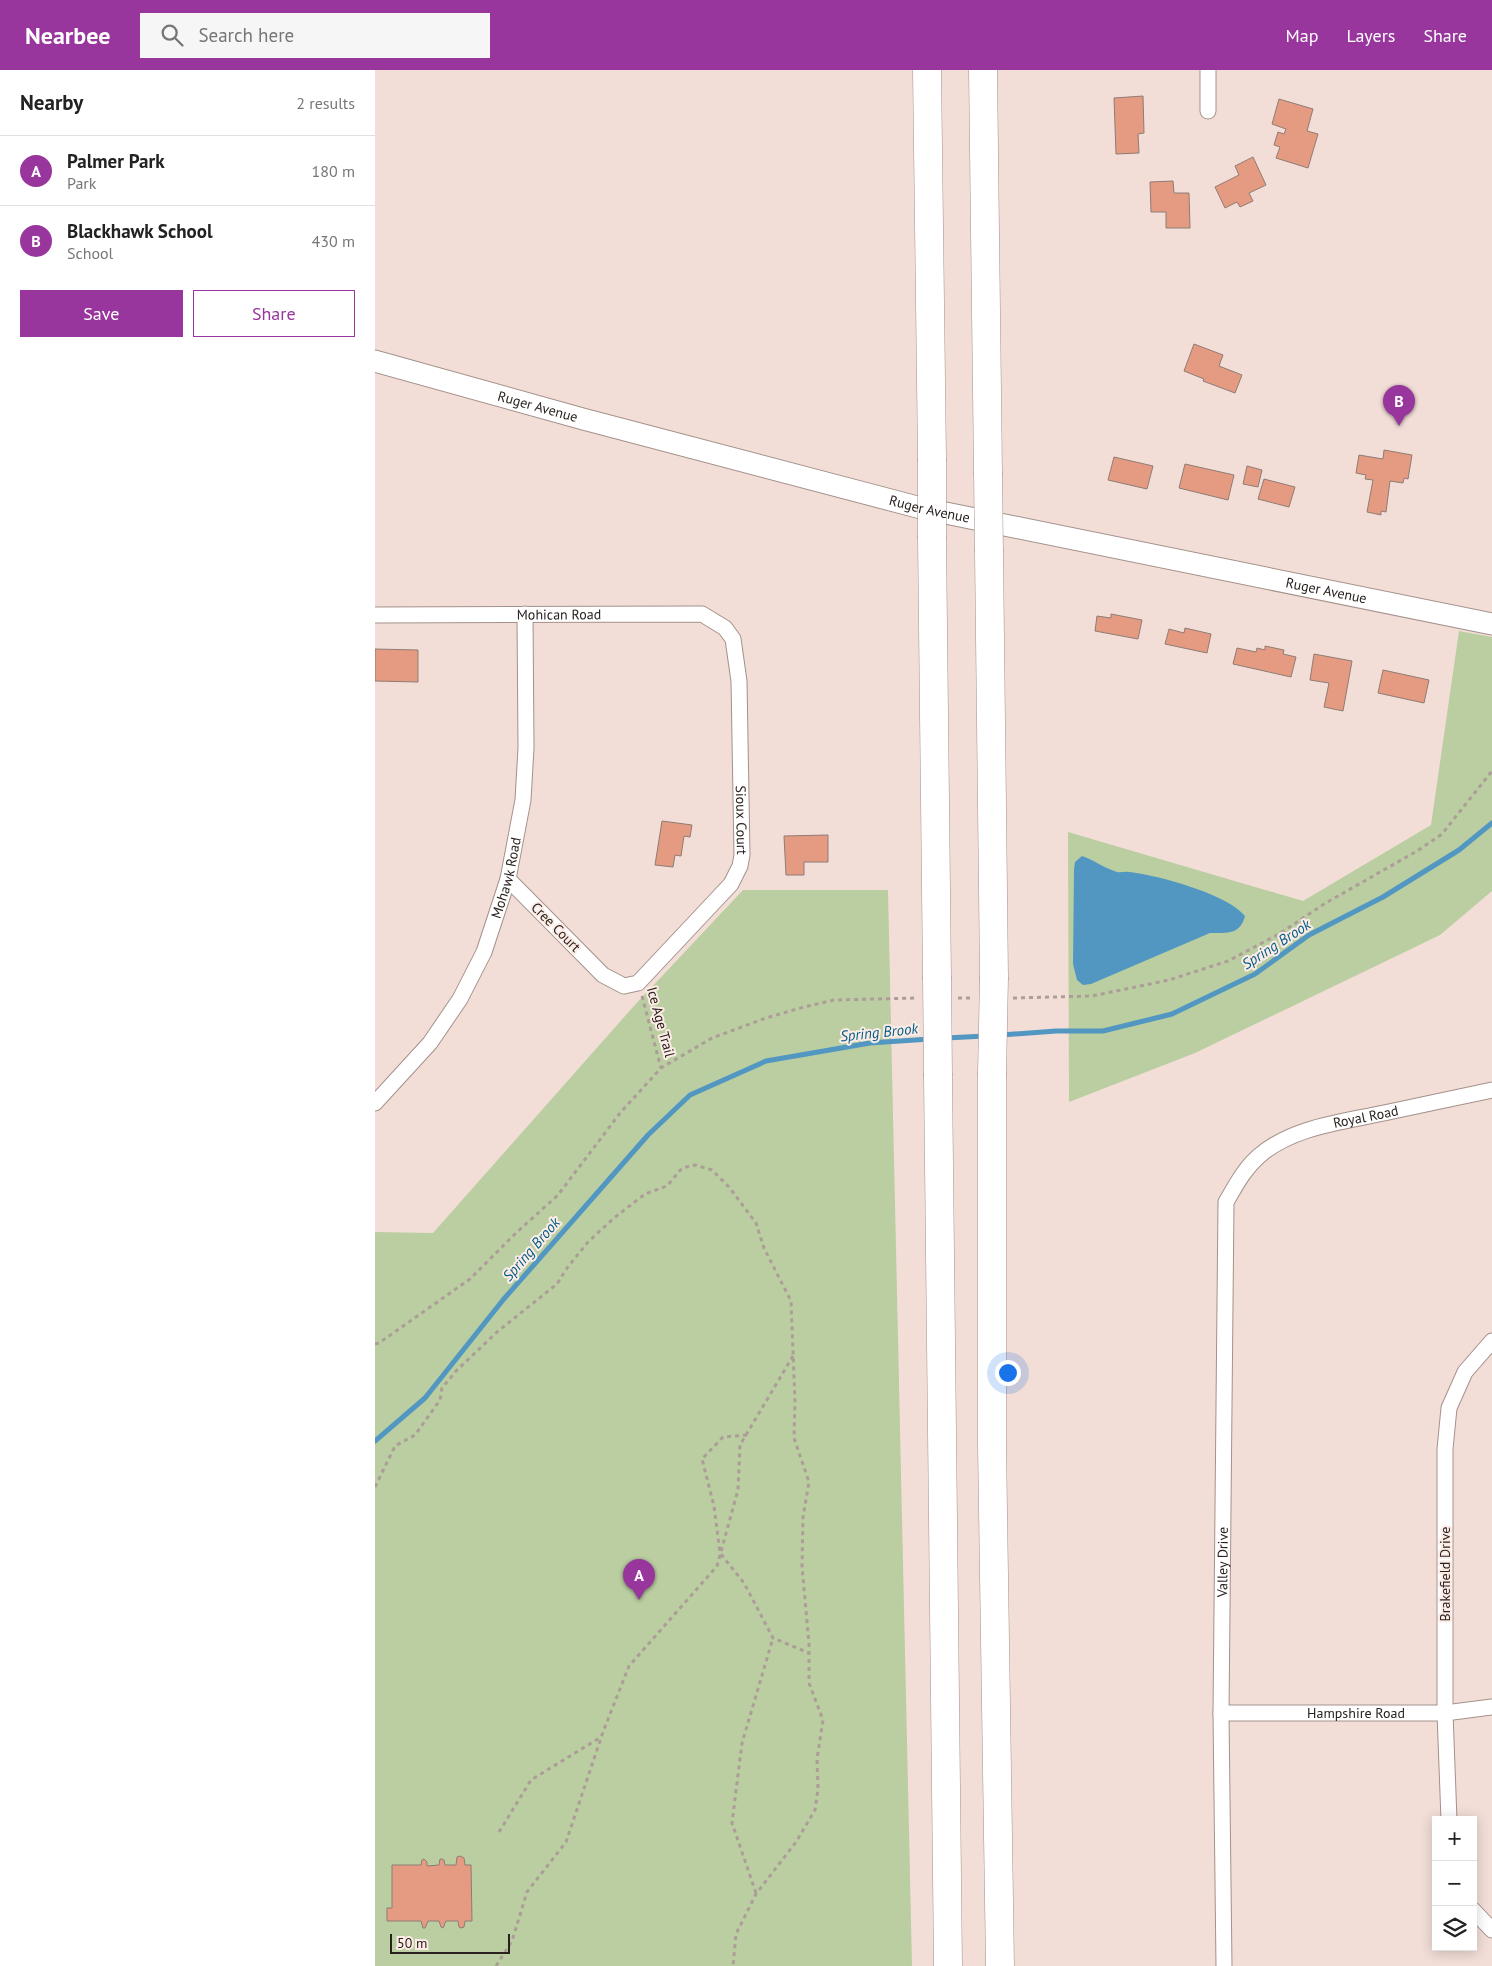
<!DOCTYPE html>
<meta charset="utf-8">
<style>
body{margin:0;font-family:"PT Sans",sans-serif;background:#f6f6f6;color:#222}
.controls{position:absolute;right:15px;bottom:15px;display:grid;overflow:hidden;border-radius:0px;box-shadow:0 2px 12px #0003}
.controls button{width:45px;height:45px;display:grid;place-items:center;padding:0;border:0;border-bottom:1px solid #e0e0e0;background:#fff;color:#222;font:25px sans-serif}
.scale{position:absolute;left:15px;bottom:12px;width:120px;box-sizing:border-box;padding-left:5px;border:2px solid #28211e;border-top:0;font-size:14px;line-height:18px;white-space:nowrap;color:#28211e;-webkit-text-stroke:4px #fdece6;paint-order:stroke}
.you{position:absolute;left:632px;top:1302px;width:18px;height:18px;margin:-12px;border:4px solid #fff;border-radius:50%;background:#1a73e8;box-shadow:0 0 0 8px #1a73e833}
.badge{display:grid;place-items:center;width:32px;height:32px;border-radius:50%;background:#98369d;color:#fff;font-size:16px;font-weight:700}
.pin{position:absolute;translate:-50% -41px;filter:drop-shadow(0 1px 2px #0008)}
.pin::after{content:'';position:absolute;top:26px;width:18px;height:15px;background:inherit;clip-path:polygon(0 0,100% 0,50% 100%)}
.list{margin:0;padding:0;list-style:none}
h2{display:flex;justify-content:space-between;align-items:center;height:65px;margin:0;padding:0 20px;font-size:21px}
h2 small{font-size:16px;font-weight:400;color:#767676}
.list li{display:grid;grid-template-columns:32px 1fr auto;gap:15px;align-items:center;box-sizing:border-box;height:70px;padding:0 20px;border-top:1px solid #e0e0e0}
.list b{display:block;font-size:19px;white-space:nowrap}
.list p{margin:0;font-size:16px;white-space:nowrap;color:#767676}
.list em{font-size:16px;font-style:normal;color:#767676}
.actions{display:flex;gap:10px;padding:15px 20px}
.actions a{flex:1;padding:11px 0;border:1px solid #98369d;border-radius:0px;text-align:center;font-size:18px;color:#98369d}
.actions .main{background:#98369d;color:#fff}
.icon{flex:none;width:28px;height:28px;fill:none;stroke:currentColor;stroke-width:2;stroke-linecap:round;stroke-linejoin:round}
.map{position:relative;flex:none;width:1117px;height:1896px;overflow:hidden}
header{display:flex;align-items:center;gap:30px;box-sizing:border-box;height:70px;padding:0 25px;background:#98369d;color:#fff}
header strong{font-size:24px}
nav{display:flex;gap:28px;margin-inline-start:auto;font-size:18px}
.search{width:350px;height:45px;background:#f6f6f6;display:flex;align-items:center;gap:12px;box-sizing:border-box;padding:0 18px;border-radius:0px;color:#767676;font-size:19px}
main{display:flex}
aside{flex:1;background:#fff}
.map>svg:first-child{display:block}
</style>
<header>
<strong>Nearbee</strong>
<div class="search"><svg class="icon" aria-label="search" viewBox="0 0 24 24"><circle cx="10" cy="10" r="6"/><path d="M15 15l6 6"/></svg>Search here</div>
<nav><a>Map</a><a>Layers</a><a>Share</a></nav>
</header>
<main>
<aside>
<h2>Nearby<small>2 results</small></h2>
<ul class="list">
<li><span class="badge">A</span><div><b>Palmer Park</b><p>Park</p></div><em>180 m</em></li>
<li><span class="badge">B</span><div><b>Blackhawk School</b><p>School</p></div><em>430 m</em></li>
</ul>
<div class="actions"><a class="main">Save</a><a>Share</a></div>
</aside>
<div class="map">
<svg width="1117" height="1896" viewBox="0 0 1117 1896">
<rect width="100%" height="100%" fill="#f2ded7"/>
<path fill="#bacea1" d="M1084,561L1117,567V821L1065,865L820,983L694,1032L693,762L928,831L1056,755Z
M368,820H513L537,1896H0V1162L58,1163L258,937Z"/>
<path fill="#5197c2" d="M707,786C719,790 731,799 742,802C746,803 750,801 754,802C782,805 853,824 870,846C865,865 852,863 835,863L716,914L708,915L702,910L698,894L699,799L700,792Z"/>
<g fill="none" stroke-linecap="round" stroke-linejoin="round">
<path stroke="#5197c2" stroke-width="5" d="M626,965L681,961H728L797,944L880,904L934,865L1008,827L1084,780L1117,753
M571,968L610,966
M0,1371L50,1328L128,1230L273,1065L315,1025L391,991L495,973L555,969"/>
</g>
<path fill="#e49b81" stroke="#8e7c75" d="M768,26L769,63L763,64L764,83L741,84L739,28Z
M904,29L938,39L932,61L943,64L933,98L901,88L905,77L899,75L903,62L909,64L911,59L897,54Z
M878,87L891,115L874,123L878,131L865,137L862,132L850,138L840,117L864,105L860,96Z
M798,111L799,123H814L815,158H791V142H776L775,112Z
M819,274L848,285L844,296L867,305L860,323L828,311L829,309L809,301Z
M1009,380L1037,385L1033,409L1029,408L1028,413L1015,411L1011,442L1006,441V445L992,442L998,410L990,409L991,405L981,403L984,385L1008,389Z
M739,387L778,396L772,419L733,410Z
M810,394L859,405L853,430L804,418Z
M872,396L887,400L883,417L868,414Z
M889,409L920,417L914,437L883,429Z
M736,544L767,550L763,569L720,561L722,546L736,548Z
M810,558L836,564L832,583L790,574L794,559L809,563Z
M890,576L909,580L908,584L921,587L916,607L858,594L862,578L881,582L882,578L890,580Z
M0,579L43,580V612L0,611Z
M939,584L977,591L968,641L949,637L954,613L935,610Z
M1008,600L1054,610L1049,633L1003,623Z
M287,751L317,755L315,767L309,766L306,786L300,785L298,797L280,795Z
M453,765V792H429V805H411L409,766Z
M85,1786L89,1788L90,1795H96L97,1851H90L89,1857L86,1858L84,1857L83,1851H71L68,1858L66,1857L64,1851H53L50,1858H48L46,1851H12V1838H17V1795H46L47,1790L49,1789L52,1792V1796L64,1795L65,1789H67L69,1790L70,1795H81L82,1787Z"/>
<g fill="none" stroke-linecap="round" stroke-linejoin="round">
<defs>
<g id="street">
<path d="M833,0V41"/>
<path id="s1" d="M0,545L327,544L350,558L358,569L364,611L367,785L365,796L356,814L263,913L249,916L228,905L133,809"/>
<path id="s2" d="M0,1033L55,973L85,929L109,882L133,809L148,730L151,678L150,544"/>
<path id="s3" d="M846,1643H1070L1117,1637"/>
<path d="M1074,1750L1070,1643V1379L1074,1338L1090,1302L1117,1271"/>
<path d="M1098,1840L1117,1860"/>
<path id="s4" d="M849,1896L846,1643L851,1132C861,1115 869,1099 884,1086C917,1057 967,1052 1009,1043C1045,1035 1081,1028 1117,1020"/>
</g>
<g id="secondary">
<path id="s5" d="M0,291L208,349L546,438L1117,554"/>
</g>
<path id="highway" d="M552,0L557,388
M608,0L613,402
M557,468L562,907
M614,482L619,907
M617,1005V1375L625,1896
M563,1006L573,1896"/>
</defs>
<use href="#street" stroke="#a4918b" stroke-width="17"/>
<use href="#secondary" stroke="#a4918b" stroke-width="23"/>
<use href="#highway" stroke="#a4918b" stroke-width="29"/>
<path stroke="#ad9d98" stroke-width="3" stroke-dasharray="4 4" stroke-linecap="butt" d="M267,926L286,998
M583,928H599
M638,928L717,926L794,910L853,891L904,864L949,834L1042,781L1067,764L1117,701
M0,1274L4,1273L95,1209L142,1162L183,1125L245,1043L286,998L337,968L391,948L429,937L459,930L541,928
M372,1365L348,1367L327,1389L339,1436L345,1483L369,1513L398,1568L434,1583
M0,1417L20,1376L40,1365L65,1330L67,1318L81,1301L122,1262L182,1214L192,1198L213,1172L239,1148L270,1124L292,1116L307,1098L320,1095L337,1100L354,1117L381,1153L389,1178L416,1231L420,1331L419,1368L434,1412L428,1447L427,1496L434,1574V1613L448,1650L442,1689L443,1719L440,1740L421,1772L381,1824L361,1864L358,1896
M124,1762L156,1710L226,1667
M381,1823L357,1753L367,1673L398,1568
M121,1896L137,1871L152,1822L191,1772L228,1662L254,1596L342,1496L363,1420L365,1375L418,1286"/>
<use href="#street" stroke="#fff" stroke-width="15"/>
<use href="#secondary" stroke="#fff" stroke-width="21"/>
<use href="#highway" stroke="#fff" stroke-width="28"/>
<defs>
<path id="highway-bridge" d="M557,388V468
M613,402L614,482
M562,907L563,1006
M617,1005L619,907"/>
</defs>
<use href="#highway-bridge" stroke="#a4918b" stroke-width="29" stroke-linecap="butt"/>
<use href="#highway-bridge" stroke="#fff" stroke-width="28"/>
</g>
<g text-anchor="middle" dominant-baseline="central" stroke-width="4" stroke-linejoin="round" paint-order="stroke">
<g font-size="14" fill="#28211e" stroke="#fdece6">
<text stroke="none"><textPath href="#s5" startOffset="169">Ruger Avenue</textPath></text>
<text stroke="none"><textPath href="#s5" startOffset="574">Ruger Avenue</textPath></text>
<text stroke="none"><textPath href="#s5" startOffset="979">Ruger Avenue</textPath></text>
<text stroke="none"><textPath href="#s1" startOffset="184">Mohican Road</textPath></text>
<text stroke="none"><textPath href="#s1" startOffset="549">Sioux Court</textPath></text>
<text stroke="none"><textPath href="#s2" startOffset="265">Mohawk Road</textPath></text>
<text transform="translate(181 857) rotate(45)">Cree Court</text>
<text transform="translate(286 952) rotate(75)">Ice Age Trail</text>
<text stroke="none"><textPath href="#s4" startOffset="936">Royal Road</textPath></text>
<text stroke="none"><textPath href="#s4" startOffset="404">Valley Drive</textPath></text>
<text transform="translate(1070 1504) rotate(-90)">Brakefield Drive</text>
<text stroke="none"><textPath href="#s3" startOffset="135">Hampshire Road</textPath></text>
</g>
<g font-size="15" font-style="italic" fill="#005e88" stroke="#fdece6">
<text transform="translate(901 874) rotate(-33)">Spring Brook</text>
<text transform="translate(504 962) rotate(-6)">Spring Brook</text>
<text transform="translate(156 1179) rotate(-49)">Spring Brook</text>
</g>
</g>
</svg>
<div class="controls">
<button>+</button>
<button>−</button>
<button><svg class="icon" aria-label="layers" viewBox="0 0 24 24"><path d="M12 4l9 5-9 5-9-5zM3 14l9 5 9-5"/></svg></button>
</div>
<div class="scale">50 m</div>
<div class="you"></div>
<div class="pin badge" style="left:264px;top:1530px">A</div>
<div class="pin badge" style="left:1024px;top:356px">B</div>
</div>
</main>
